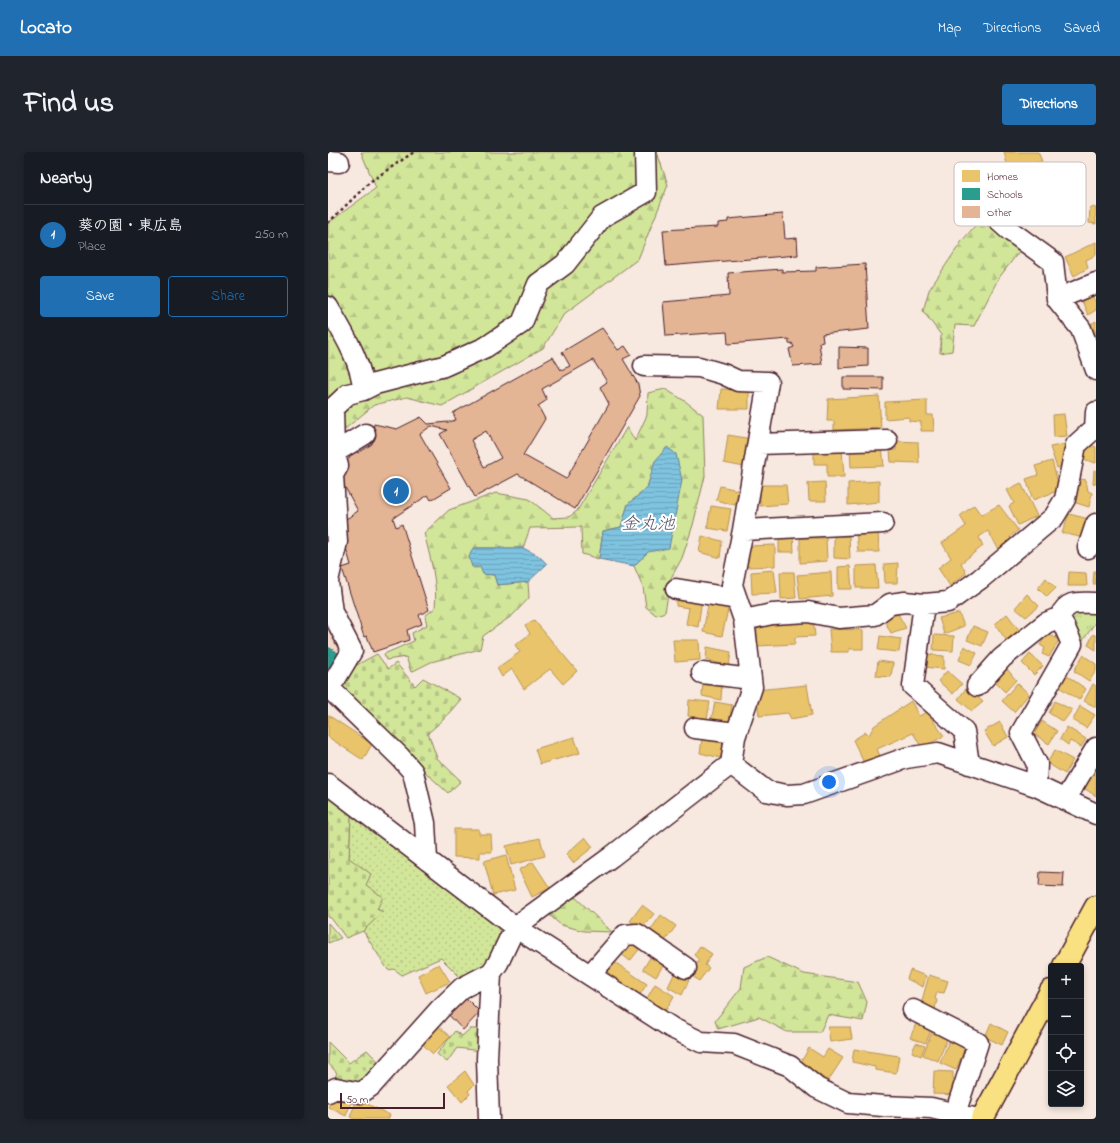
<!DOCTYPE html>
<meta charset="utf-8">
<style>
body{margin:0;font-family:"Indie Flower","Klee One",sans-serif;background:#20242c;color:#f1f3f6}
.controls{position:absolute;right:12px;bottom:12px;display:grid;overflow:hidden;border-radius:4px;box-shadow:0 2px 6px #0003}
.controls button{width:36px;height:36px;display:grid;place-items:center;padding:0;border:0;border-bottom:1px solid #363941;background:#171b24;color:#f1f3f6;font:20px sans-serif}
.scale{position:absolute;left:12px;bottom:10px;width:105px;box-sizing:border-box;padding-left:4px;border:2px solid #4a1f2b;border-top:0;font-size:11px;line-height:14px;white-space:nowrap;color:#4a1f2b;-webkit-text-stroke:3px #fff;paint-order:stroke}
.you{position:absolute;left:501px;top:630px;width:14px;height:14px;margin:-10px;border:3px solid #fff;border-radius:50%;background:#1a73e8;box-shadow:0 0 0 6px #1a73e833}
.badge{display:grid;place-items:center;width:26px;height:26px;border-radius:50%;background:#1f6fb2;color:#fff;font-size:13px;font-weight:700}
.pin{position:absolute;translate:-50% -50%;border:2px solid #fff;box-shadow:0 1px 4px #0006}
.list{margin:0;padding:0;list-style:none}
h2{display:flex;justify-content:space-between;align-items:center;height:52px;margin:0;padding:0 16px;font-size:17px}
h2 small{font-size:13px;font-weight:400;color:#9ea1a6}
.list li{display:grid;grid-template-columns:26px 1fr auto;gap:12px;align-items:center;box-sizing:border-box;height:60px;padding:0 16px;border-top:1px solid #363941}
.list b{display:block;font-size:15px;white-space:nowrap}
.list p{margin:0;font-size:13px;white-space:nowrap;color:#9ea1a6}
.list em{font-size:13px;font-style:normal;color:#9ea1a6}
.actions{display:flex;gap:8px;padding:12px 16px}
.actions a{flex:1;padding:9px 0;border:1px solid #1f6fb2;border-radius:4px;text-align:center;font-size:14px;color:#1f6fb2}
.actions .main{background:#1f6fb2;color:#fff}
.icon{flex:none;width:22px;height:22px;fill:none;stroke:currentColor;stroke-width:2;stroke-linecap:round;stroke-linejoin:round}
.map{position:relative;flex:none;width:768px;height:967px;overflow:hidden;border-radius:4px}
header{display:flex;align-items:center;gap:24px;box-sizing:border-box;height:56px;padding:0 20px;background:#1f6fb2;color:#fff}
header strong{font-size:19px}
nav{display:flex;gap:22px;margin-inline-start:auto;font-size:14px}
.intro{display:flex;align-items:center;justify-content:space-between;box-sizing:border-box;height:96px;padding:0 24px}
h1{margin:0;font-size:28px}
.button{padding:10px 18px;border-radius:4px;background:#1f6fb2;color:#fff;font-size:14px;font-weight:700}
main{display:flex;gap:24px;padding:0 24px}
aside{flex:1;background:#171b24;border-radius:4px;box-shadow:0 2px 6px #0003}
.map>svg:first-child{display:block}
</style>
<header>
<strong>Locato</strong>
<nav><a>Map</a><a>Directions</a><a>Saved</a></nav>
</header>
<div class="intro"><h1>Find us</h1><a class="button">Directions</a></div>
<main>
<aside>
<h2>Nearby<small></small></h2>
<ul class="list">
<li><span class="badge">1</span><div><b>葵の園・東広島</b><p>Place</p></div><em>250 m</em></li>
</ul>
<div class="actions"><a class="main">Save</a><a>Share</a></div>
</aside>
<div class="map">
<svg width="768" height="967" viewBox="0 0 768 967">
<defs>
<pattern id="grass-dots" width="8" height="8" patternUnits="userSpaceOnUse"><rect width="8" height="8" fill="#d2e69a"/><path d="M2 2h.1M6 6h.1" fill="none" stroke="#b6c585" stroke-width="1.8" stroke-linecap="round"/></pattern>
<pattern id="forest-firs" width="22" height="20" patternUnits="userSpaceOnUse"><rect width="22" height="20" fill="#d2e69a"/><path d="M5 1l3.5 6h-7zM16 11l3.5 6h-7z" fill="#b6c585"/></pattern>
<pattern id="cemetery-stones" width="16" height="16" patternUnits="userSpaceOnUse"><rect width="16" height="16" fill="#d2e69a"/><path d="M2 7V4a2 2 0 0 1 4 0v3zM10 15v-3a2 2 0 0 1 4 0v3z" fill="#b6c585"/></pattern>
<pattern id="park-tufts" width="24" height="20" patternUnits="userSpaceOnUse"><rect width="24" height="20" fill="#d2e69a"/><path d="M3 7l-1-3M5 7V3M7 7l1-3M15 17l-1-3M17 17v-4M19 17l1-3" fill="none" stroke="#b6c585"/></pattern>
<pattern id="water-rules" width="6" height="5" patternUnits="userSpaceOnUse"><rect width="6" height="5" fill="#7ec3df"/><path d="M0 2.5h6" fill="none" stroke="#6ea7c0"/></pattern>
</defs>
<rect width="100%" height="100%" fill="#f7e9df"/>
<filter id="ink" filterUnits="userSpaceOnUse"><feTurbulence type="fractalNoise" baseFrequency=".025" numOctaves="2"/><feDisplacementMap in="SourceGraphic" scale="8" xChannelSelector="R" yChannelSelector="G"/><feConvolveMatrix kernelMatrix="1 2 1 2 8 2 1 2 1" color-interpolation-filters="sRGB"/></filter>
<g filter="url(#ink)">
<path fill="#f1d9c9" d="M0,465L3,477L13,501L0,527Z"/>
<path fill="url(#grass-dots)" stroke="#8e8262" d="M29,658L180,776L158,818L137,830L113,806L74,823L66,817L60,818L35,779L54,760L49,757L38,733L21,706L23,663Z"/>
<path fill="url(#forest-firs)" stroke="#8e8262" d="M33,0H329L340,33L310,107L236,162L215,196L114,254L79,245L46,253L0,291V71L48,36Z
M657,62L693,97L670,127L646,174L627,173L624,199L612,201L613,183L595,159L601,138L634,89Z
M337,237L357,249L375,263L377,324L365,373L354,406L343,426L337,460L328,463L318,455L315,435L306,414L320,400L327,309L319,336L300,352L293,375L275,379L271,407L254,402L253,375L202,376L195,396H145L155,422L166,423L169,433L200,430L201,446L185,463L155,484L152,497L103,510L83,520L78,505L58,508L56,502L86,489L84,481L99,473L97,464L107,456C110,430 102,405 96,381L121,358L168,341L201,347L225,366L241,365L249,359L299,275L307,289L319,263L320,241Z
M245,743L284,780L256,779L233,773L220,762Z
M0,771L13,786L0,791Z
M439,805L476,822L530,830L539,850L535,869L500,863L492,880H459L431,865L390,877L387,869L413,836L416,815Z"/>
<path fill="url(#cemetery-stones)" stroke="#8e8262" d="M49,502L60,517L68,511L87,534L95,526L133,547L115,568L100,581L109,606L133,629L120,641L96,619L93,620L13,536L23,516Z
M0,636L29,658L23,664L21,706L43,722L38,733L55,745L49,757L55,760L35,779L18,786L3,766L0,765Z
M142,877H151L153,899L129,896L119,910L109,902L127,879L134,884Z
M0,890L21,911L39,898L57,916L31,939L6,927L9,921L0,911Z"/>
<path fill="url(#park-tufts)" stroke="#8e8262" d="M768,456V469L754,490L737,468L740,459Z"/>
<path fill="url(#water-rules)" stroke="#698197" d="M339,295L348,302L354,328L341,396L320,400L306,414L271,407L275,379L293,375L300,352L319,336L327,309Z
M145,396H195L211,404L219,412L200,430L169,433L166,423L155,422L152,415H144L141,405Z"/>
<path fill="#e9c46a" stroke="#b99257" d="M676,0H710L714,9L681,20Z
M762,55L768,56V72L761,71Z
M768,90V103L758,108L760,116L746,124L737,105Z
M764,143L768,151V158L760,163L753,147Z
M768,169V184L763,172Z
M393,237L421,238V257H391Z
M551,244L553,276L506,278V269H499L500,247Z
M599,248V263H605L606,279H593V270L581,269V265L557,267V250Z
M736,262L739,284L726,285L725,263Z
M400,283L424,287L416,315L396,311Z
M568,289L590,290L591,311L563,310L562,298H568Z
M738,292V312L729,316L722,295Z
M760,292L768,295V311L754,307Z
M554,295L556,314L523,315L522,297Z
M514,297L516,325H499V312H486V298Z
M724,309L732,338L705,348L698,327L710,323L707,314Z
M766,318H768V332H765Z
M748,326L758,328L760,339L764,341L761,355L742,349Z
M551,329V350L520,353V331Z
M497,330L498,349H481L480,331Z
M693,331L709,364L690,373L681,354L686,351L679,338Z
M432,333H458L460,352L432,354Z
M392,334L410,338L407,353L388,348Z
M646,353L653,363L671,353L690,378L682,385L685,389L671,398L660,379L651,385L655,394L633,411L638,421L622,434L610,416L623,406L614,391L638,374L632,364Z
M383,354L403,357L399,379L379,376Z
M741,362L761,367L756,386L734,381Z
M550,377L551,400H530L528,378Z
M451,381H465L466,400H451Z
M374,384L394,389L392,406L371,400Z
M506,384H521L522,407L506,406Z
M472,386H498L499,409L472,411Z
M447,393V414L419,415L420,394Z
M570,411L569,431H557L556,412Z
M548,413L550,436H528V414Z
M522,414L524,437H510V415Z
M446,418L449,441L424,442L423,420Z
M766,419H768V432H765Z
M452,420H466L468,446L453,447Z
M503,420L504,444L472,447L469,423Z
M741,420L758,421L759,434H740Z
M718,426L728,436L719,445L710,436Z
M349,442L374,447L370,475L358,472L361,456L348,454Z
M699,442L711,454L698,465L687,456Z
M381,448L401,453L394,484L375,480Z
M631,461L636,474L616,482L611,466Z
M570,462L578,476L563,481L556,468Z
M679,462L692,479L678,488L667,472Z
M466,465H485L487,484L467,485V492L429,494V472L466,471Z
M206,468L249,519L235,532L222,517L196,537L184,517L174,525L169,516L192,500L187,493L202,482L197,473Z
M645,474L660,480L654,494L639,488Z
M501,477L535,478V497H521V500H503Z
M719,481L731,488L721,505L714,502L717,496L712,493Z
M765,482L768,484V498L760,493Z
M606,483L626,484L625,499L605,498Z
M552,484L573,487L571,500L550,498Z
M345,488H371L372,508L347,510Z
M636,494L649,501L643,513L631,508Z
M379,495L403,500L401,514L378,508Z
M597,502L616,504V517L595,515Z
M702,502L715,514L706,523L694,511Z
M755,503L768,512V519L761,529L746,519Z
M550,509L565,511L563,525L548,524Z
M679,517L688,528L677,540L667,530Z
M619,519L634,532L625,542L610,529Z
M738,523L758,537L751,548L731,535Z
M375,529L394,530L393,548L374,544Z
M689,531L701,542L686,560L674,549Z
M765,532L768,534V555L756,549Z
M479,533L484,563L463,567L460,561L431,564L428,538Z
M639,535L655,550L644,559L630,547Z
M361,548L382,550L379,567L360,564Z
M583,549L591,564L599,560L616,584L594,596L585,581L549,597L552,604L537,613L525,588L538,580L541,583L546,574Z
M727,549L744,558L735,570L721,561Z
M387,550L404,553L401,570L383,569Z
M752,554L767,563L758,576L745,568Z
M0,563L44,592L35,608L0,585Z
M714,569L729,579L721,592L706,582Z
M672,570L680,585L665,594L656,579Z
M739,575L758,587L753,595L742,589L740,593L732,587Z
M246,585L252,601L212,612L207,597Z
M374,587L395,590L393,606L372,601Z
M727,598L745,608L737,622L719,611Z
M768,614V644L754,635Z
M126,677H151V682H163L164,700H152V706L126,705Z
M257,685L265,695L245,711L238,702Z
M212,686L217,704L183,713L178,694Z
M178,703L187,738L165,743L156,709Z
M205,710L222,736L204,745L191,718Z
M314,753L326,762L314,776L302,769Z
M333,763L348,774L334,793L319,783Z
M302,787L313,795L302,809L292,801Z
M372,794L384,802L377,813L381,816L371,829L363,823L371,808L366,803Z
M323,804L336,812L328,825L315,817Z
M282,807L319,832L309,847L279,827L282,822L275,816Z
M111,812L122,830L98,841L90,823Z
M348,818L361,828L354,843L340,835Z
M582,818L598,824L595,835L579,827Z
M601,823L620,829L616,841L609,840L607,847L609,848L607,857L593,852Z
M327,832L346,844L338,858L318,848Z
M589,869L604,875L598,891L582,886Z
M107,871L122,885L105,902L90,888Z
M663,871L680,880L674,893L657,885Z
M500,875H522L524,887L502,890Z
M604,880L620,885L610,909L595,903Z
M621,889L642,897L638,908L633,906L628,918L612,911Z
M588,891L597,894L593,904L584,900Z
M481,896L495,905L500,897L515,906L500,929L473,910Z
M526,897L571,904L568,921L547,918V915L524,910Z
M137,919L146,933L140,939L142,942L134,950L120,933Z
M606,919L625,920V927H629L628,943L605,942Z
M7,941L24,948L18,964L0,955Z
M29,947L62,963L60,967H26L22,965Z"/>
<path fill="#2a9d8f" stroke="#347771" d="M0,495L10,501L0,521Z"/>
<path fill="#e4b595" stroke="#4a1f2b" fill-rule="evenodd" d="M455,62L457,87L469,86L470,103L338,114L335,78L390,75V71L400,70V67Z
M537,112L541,177L494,182L495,190L491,191L494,212L465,214L461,197L466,195L464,191L461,192V187L400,192L399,180L338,184L335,150L401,144L400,121L454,117V120L488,119V115Z
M274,176L290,198L297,194L303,203L295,207L310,232L312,244L247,357L190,322L147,345L112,282L119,278L103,274L92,282L123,336L103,348L100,343L65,366L68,375L74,372L101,458L91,463L94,472L79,478L81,488L45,500L39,484L36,485L14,416L23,413L11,372L30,359L13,328V311L22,306L21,300L27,297L30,301L44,292L46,272L69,277L93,265L100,272L120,270L128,268L125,261L225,205L233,218L242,214L234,200ZM265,208L279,230L272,235L281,252L238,327L195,303L217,267L210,254L219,248L214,237ZM158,279L173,306L156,315L143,288Z
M511,195L540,196V214L511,216Z
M515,225H555V238L515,237Z
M712,720L736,721L735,735L711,734Z
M135,843L152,860L135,878L118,860Z"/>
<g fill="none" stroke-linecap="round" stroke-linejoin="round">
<defs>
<path id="minor" d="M0,9L11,10
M658,50L663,62L681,78L725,110L729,147L753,177L768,218
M729,147L768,131
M0,155C13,177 35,212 35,238
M430,292L559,288
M6,301L5,256L20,242L35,238L47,232L116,214L158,195L194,171L210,132L237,112L274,65L318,40L317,0
M415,378L555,371
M760,396L768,372
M0,429L9,390L5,323L10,314L6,301L37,282
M0,430L4,460L24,499L8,526L0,535
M348,437L409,447
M596,452L585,534L636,579L641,612
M416,468L444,462L480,460L511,466L547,463L562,452L577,450L596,452L620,450L652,427L726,365L737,347L748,293L767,276L768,260
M374,521L423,527
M649,534L674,506L718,471L732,465
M0,535L72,605L85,620L97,671L99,708
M367,576L408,581
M403,612L438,639L459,643L476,642L578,606L610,601L708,634L768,662
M0,632L187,775L344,876L373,890L406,892L462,914L489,936L520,951L555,954L603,956L650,967
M708,634L709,612L693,581L744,492L732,465C739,447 752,451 768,451
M737,648L768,596
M262,823L297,783L309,782L358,816
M585,858L650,891L627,962
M0,940L8,936L33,941L43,934L112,857L134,836L163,821
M161,967L159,907L163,821L170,811L187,775L283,705L403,612L407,585L424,535L416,468L404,433L415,378L440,230L410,229L395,222L371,215L316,214"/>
<path id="major" d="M736,814L768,755
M654,967L723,839"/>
</defs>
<use href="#minor" stroke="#4a1f2b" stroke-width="23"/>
<use href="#major" stroke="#4a1f2b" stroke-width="25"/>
<path stroke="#4a1f2b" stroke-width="2.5" stroke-dasharray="3 3" stroke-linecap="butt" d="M0,71L43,29L86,0"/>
<use href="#minor" stroke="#fff" stroke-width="20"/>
<use href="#major" stroke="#f9e181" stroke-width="22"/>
</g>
</g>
<g text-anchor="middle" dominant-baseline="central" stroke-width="4" stroke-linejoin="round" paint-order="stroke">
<g font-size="18" font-style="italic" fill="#5c586a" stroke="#fff">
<text x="320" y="373">金丸池</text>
</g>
</g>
<rect x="626" y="10" width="132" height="64" rx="6" fill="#fff" stroke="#c9bcbf" stroke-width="1"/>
<rect x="634" y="18" width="18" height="12" fill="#e9c46a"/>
<rect x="634" y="36" width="18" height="12" fill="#2a9d8f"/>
<rect x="634" y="54" width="18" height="12" fill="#e4b595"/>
<g font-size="11" fill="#4a1f2b">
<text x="659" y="28">Homes</text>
<text x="659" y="46">Schools</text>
<text x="659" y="64">Other</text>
</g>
</svg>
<div class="controls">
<button>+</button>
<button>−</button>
<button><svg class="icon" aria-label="locate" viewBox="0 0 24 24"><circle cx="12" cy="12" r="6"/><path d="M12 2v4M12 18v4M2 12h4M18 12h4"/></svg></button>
<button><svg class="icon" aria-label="layers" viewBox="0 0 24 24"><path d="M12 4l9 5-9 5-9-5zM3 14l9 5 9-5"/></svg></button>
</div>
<div class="scale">50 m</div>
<div class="you"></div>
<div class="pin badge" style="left:68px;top:339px">1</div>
</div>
</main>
